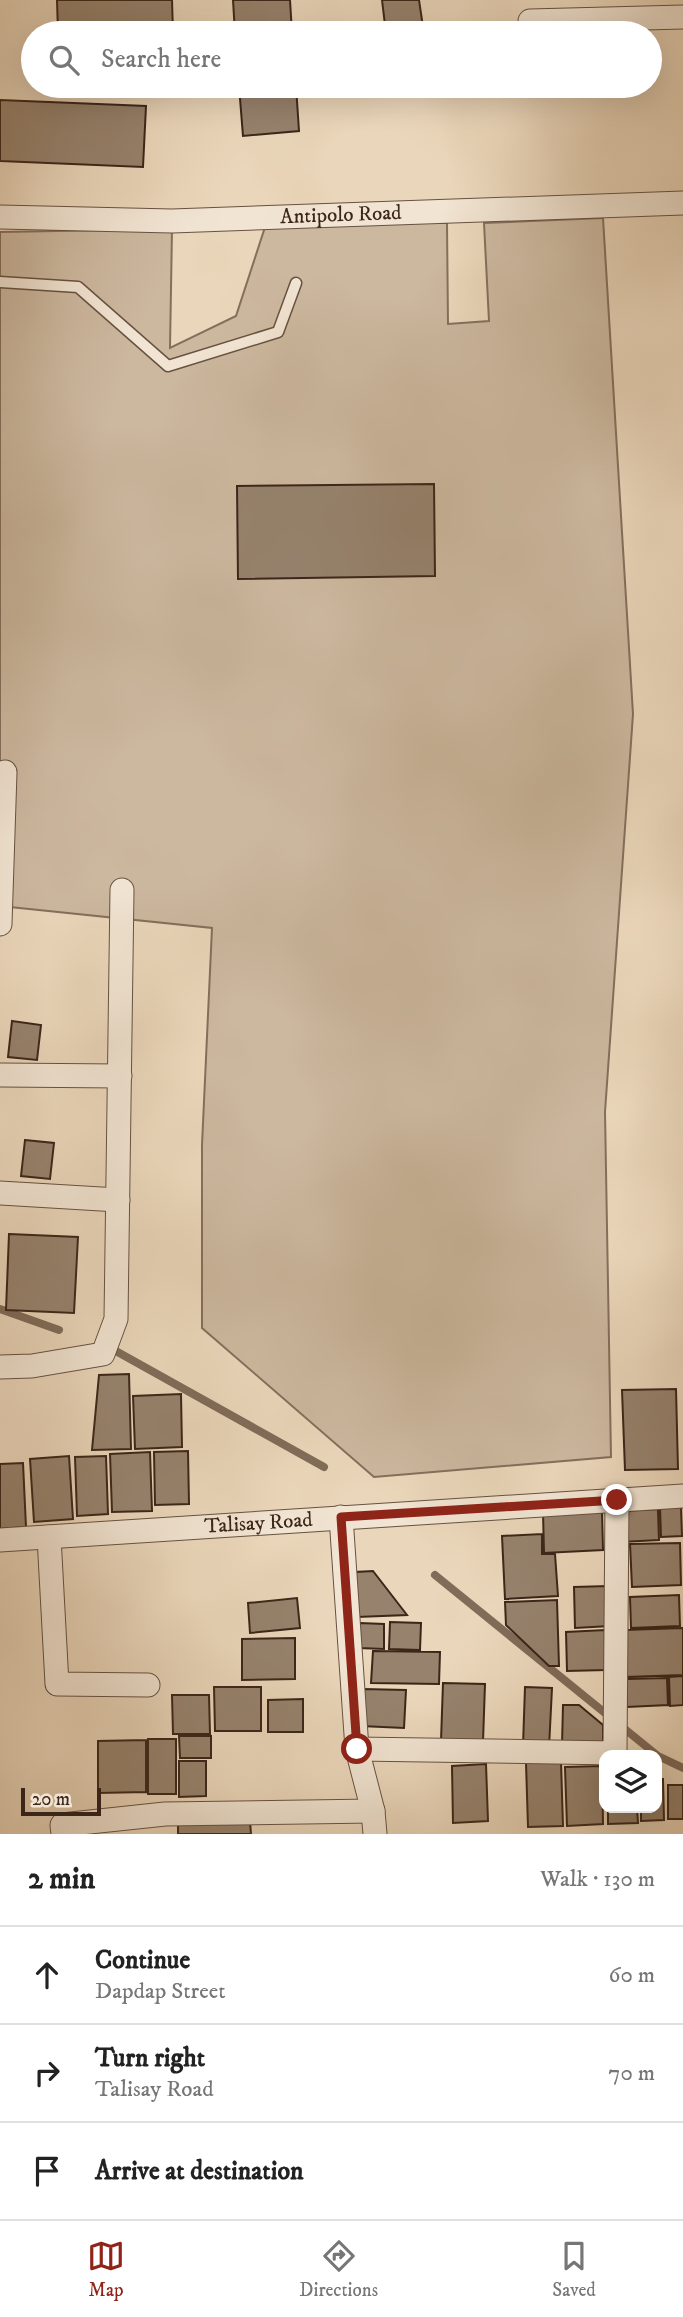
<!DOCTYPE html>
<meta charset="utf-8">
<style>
body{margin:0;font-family:"IM FELL DW Pica",serif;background:#f6f6f6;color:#222}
.controls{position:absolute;right:21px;bottom:21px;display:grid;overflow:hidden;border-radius:14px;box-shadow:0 7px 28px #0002}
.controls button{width:63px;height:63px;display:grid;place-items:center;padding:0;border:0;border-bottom:2px solid #e0e0e0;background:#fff;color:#222;font:35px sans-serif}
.scale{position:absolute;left:21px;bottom:18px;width:80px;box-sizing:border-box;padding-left:7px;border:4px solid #3b2619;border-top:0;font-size:19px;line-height:24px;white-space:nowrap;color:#3b2619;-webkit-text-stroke:5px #f1e4d2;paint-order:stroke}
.stop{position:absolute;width:21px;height:21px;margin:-16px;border:5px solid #8f2418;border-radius:50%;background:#fff}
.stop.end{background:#8f2418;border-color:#fff;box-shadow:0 2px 7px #0008}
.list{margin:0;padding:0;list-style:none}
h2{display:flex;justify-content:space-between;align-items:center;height:91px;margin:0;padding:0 28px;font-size:30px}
h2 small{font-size:23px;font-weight:400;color:#767676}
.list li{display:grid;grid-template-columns:46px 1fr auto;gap:21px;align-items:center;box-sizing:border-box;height:98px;padding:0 28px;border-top:2px solid #e0e0e0}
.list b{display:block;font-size:26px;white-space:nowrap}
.list p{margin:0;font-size:23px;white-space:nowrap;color:#767676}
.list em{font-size:23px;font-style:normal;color:#767676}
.icon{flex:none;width:38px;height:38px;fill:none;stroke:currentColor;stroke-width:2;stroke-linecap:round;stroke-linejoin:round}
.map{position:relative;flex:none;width:683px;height:1834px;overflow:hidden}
.search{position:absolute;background:#fff;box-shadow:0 7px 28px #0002;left:21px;right:21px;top:21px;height:77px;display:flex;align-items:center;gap:18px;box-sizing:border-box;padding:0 24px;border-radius:38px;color:#767676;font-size:26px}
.sheet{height:385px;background:#fff}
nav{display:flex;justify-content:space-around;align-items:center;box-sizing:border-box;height:98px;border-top:2px solid #e0e0e0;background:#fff;font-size:19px;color:#767676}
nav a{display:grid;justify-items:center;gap:4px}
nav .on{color:#8f2418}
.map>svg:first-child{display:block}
</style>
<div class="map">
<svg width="683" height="1834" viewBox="0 0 683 1834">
<rect width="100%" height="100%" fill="#ead6ba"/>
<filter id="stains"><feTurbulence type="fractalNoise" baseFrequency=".00286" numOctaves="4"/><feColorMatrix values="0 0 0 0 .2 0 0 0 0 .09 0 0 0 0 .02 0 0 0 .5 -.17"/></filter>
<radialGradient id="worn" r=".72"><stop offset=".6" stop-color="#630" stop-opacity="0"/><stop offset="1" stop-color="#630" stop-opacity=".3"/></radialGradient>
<path fill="#ccb89f" stroke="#846f5c" stroke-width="2" d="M603,218L633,714L605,1112L611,1457L374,1477L202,1328V1145L212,928L0,906V232L172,229L170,348L236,316L267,221L447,223L448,324L489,321L484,223Z"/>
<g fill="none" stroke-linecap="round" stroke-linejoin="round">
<path stroke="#806c59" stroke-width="8" d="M0,1309L59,1330
M114,1350L324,1467
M435,1575L658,1756L683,1768"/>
</g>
<path fill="#96826d" stroke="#3b2619" stroke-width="2" d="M57,0H172L173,33H58Z
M233,0H290L292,33H235Z
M382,0H419L423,27L386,33Z
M239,86H296L299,131L243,136Z
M0,100L146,106L143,167L0,161Z
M434,484L435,576L238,579L237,486Z
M12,1021L41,1025L37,1060L8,1057Z
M25,1140L54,1143L50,1179L21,1176Z
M9,1234L78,1237L74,1313L6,1310Z
M129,1374L131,1449L92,1450L99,1375Z
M676,1389L678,1469L625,1470L622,1390Z
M181,1394L182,1447L135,1449L133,1396Z
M188,1451L189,1504L155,1505L154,1452Z
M150,1452L152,1511L112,1512L110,1454Z
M69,1456L73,1519L34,1522L30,1459Z
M106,1456L108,1514L77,1516L75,1457Z
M23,1463L26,1527L0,1529V1464Z
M681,1507L682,1536L661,1537L660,1508Z
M658,1509L659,1540L621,1542L620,1511Z
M602,1510L603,1550L544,1553L543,1512Z
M542,1534V1554H555L558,1596L505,1599L502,1536Z
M680,1543L681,1585L632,1587L630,1544Z
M373,1571L407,1615L357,1617L355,1572Z
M608,1586L610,1626L575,1628L574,1587Z
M679,1595L680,1626L631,1628L630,1597Z
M297,1598L300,1628L250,1633L248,1603Z
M557,1600L559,1666H549L506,1625L505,1602Z
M390,1622L421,1623L420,1650L389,1649Z
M360,1623L384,1624V1649L359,1648Z
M683,1628V1675L626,1677L624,1630Z
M605,1630L606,1670L567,1671L566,1632Z
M295,1638V1679L242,1680V1639Z
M373,1651L440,1652L439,1684L371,1683Z
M683,1676V1705L670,1706L669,1677Z
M667,1678L668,1705L627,1707L626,1679Z
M443,1683L485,1684L483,1742L441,1741Z
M214,1687H261V1731H215Z
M525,1687L552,1688L549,1748L523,1746Z
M362,1689L406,1690L404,1728L361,1726Z
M172,1695H209L210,1734H173Z
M303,1699V1732H268V1700Z
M563,1705H579L603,1725V1746L562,1745Z
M179,1736H211V1758H180Z
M148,1739H176V1794H148Z
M146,1740V1792L98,1793V1741Z
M179,1761H206V1796L179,1797Z
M561,1762L563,1826L528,1827L526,1763Z
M486,1764L488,1821L453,1823L452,1766Z
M602,1766L603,1824L567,1826L565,1767Z
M657,1779H663L664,1820L641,1821V1808H657Z
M668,1785H683V1819H668Z
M608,1808H637L638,1823L608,1824Z
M250,1821L251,1834H178V1825Z"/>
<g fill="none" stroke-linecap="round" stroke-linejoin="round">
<defs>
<path id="service" d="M0,282L78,287L168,366L278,332L296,283"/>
<g id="minor">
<path d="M530,21L683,17"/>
<path id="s1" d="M0,217L172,221L683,203"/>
<path d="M0,924L5,772"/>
<path d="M0,1075L120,1076"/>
<path d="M0,1193L118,1200"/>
<path d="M0,1367L32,1366L103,1354L116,1319L122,890"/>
<path d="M341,1517L357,1749L373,1811L375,1834"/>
<path d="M49,1537L57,1684L148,1685"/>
<path id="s2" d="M0,1540L683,1496"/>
<path d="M357,1749L615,1753L617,1501"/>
<path d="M63,1834L62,1825L165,1814L373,1811"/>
</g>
</defs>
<use href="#service" stroke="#675241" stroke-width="13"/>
<use href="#minor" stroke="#675241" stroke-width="25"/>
<use href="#service" stroke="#f1e4d2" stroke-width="10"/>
<use href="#minor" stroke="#f1e4d2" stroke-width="23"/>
</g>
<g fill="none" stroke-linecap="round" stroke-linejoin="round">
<path stroke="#8f2418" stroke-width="9" d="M357,1749L341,1517L617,1500"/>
</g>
<g text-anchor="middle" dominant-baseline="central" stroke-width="5" stroke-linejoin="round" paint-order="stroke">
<g font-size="21" fill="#3b2619" stroke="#f1e4d2">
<text stroke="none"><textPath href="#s1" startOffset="341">Antipolo Road</textPath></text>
<text stroke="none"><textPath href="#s2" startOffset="259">Talisay Road</textPath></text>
</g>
</g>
<rect width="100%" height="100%" filter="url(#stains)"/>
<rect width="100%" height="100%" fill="url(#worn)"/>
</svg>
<div class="controls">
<button><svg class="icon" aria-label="layers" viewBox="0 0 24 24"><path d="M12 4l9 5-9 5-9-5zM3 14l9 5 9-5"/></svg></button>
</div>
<div class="scale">20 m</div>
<div class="stop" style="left:357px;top:1749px"></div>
<div class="stop end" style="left:617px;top:1500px"></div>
<div class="search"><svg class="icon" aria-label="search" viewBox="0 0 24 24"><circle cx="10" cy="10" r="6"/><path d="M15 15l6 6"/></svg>Search here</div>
</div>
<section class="sheet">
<h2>2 min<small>Walk · 130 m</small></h2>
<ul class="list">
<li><svg class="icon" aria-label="ahead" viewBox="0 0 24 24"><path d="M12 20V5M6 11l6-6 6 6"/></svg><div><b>Continue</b><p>Dapdap Street</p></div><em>60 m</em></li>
<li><svg class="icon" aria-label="right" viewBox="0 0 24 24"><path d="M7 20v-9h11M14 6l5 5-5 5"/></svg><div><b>Turn right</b><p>Talisay Road</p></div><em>70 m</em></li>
<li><svg class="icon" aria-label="arrive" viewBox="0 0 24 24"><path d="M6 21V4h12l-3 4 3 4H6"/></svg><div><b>Arrive at destination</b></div></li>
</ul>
</section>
<nav>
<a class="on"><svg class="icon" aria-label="map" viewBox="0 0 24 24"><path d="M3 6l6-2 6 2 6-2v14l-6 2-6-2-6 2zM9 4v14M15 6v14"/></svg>Map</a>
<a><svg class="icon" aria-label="directions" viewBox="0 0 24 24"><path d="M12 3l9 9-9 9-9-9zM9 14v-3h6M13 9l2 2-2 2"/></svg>Directions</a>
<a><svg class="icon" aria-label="saved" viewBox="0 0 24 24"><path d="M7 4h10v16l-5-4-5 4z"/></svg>Saved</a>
</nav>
